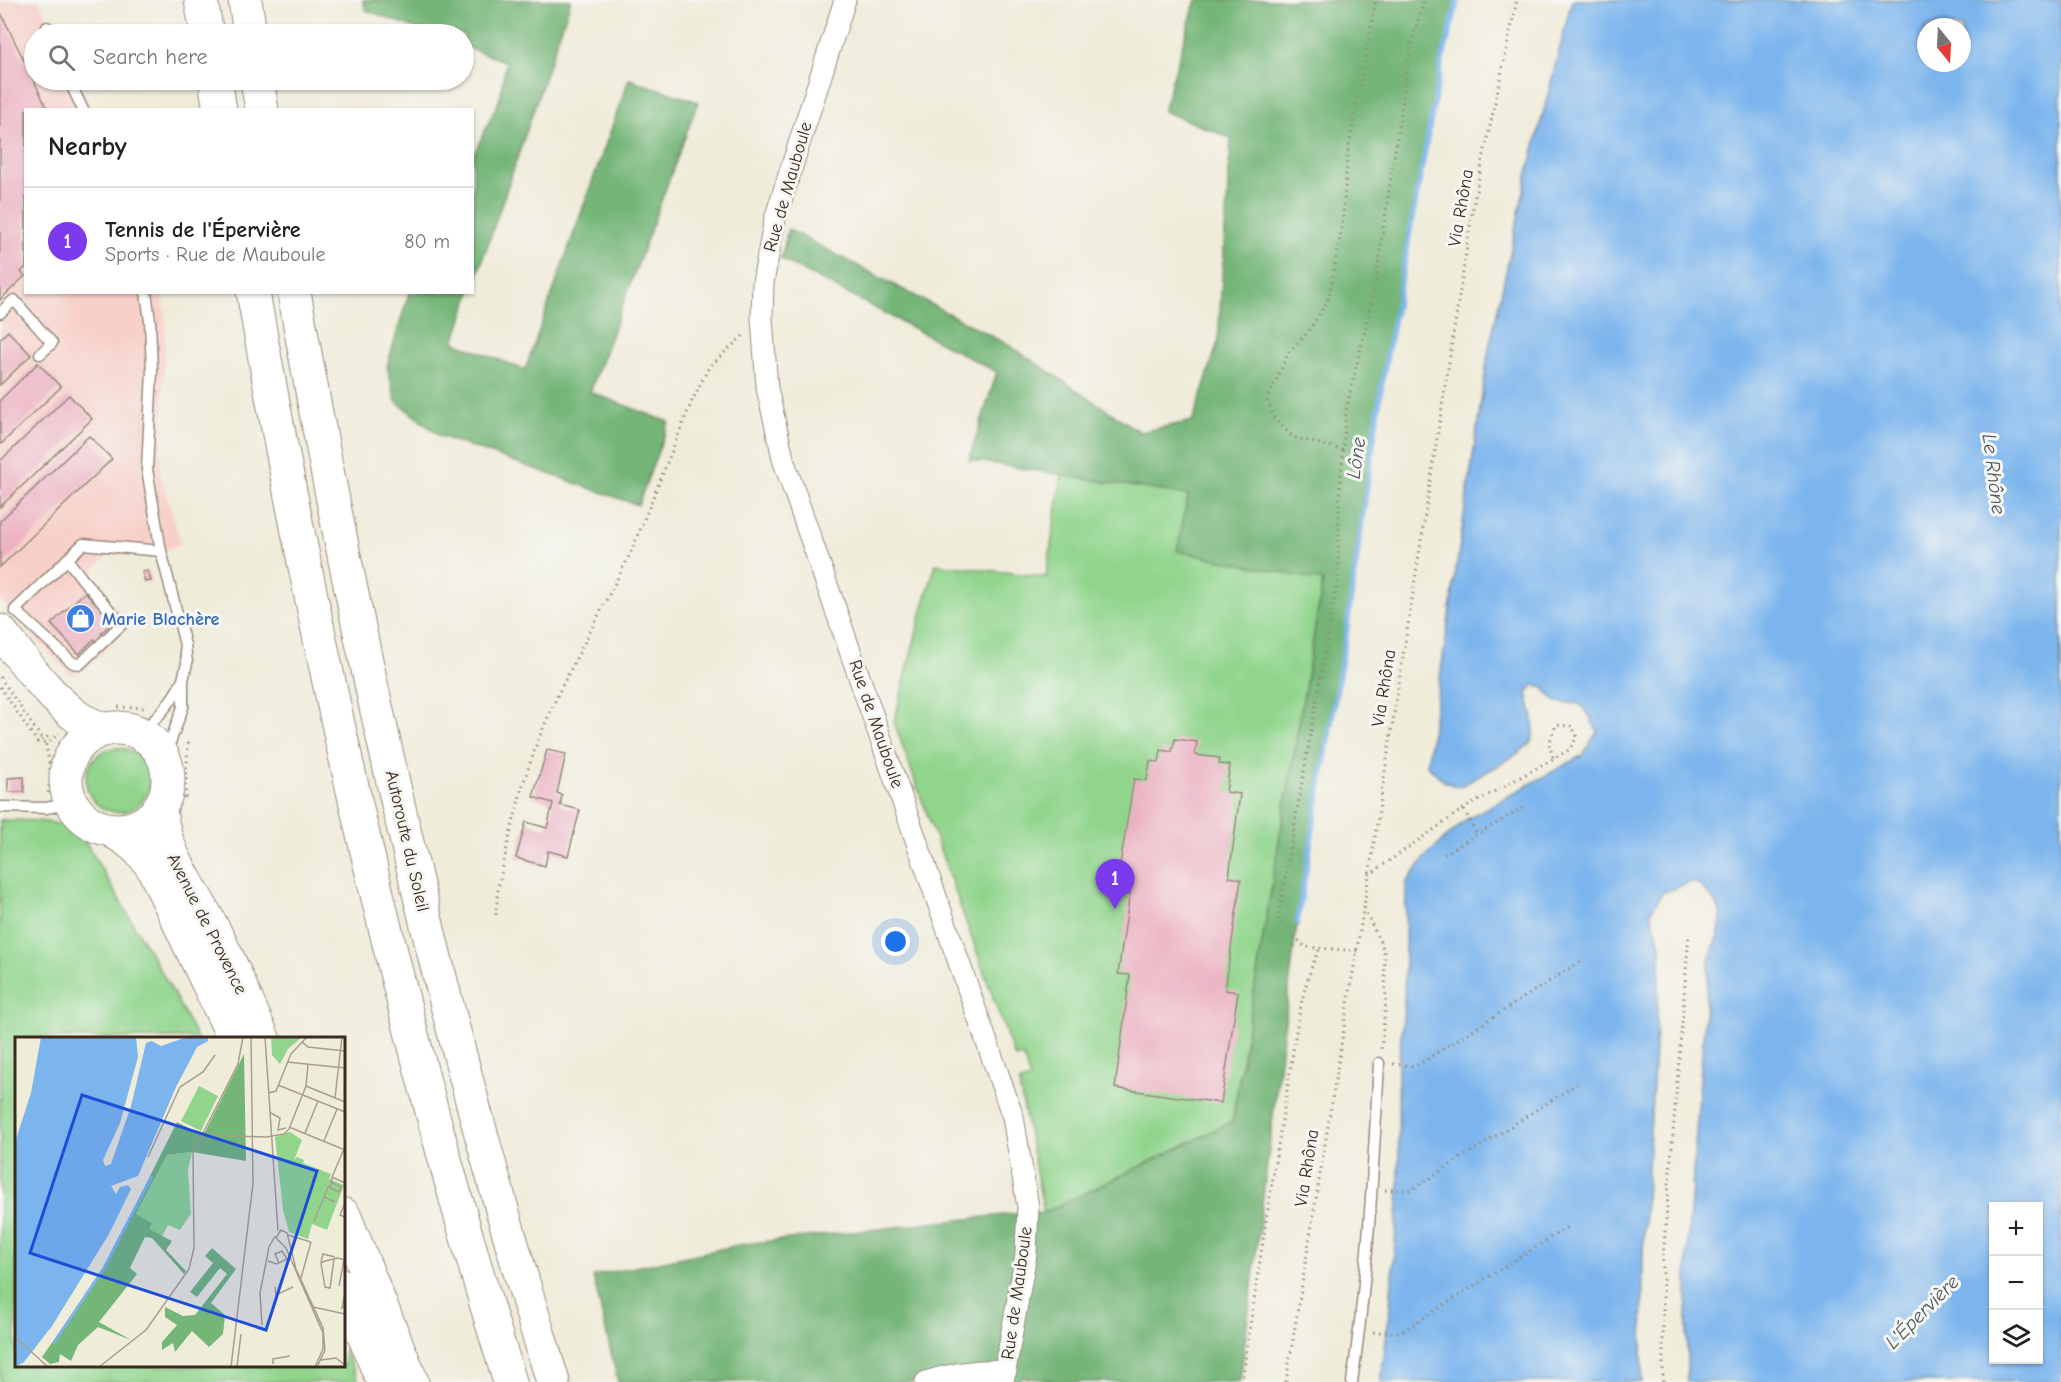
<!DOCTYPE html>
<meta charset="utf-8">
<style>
body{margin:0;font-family:"Comic Neue",sans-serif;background:#f2f2f2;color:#202124}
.controls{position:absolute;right:18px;bottom:18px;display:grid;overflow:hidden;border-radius:0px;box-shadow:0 2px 4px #0004}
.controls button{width:54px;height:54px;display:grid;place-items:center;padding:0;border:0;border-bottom:2px solid #e0e0e0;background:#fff;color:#202124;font:30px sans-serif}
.compass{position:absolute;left:1917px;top:18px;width:54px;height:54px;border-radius:50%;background:#fff;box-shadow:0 2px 4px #0004;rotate:162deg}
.you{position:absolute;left:896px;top:942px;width:21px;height:21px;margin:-15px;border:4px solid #fff;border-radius:50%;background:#1a73e8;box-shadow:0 0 0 9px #1a73e833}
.badge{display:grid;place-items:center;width:39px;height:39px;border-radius:50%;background:#7c3aed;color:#fff;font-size:20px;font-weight:700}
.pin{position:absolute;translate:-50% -50px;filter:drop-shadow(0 2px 3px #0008)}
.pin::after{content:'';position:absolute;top:32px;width:21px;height:18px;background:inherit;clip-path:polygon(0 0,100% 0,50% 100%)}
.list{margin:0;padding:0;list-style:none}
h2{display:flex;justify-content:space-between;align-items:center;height:78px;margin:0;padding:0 24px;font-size:26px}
h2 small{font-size:20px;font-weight:400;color:#757577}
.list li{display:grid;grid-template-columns:39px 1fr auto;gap:18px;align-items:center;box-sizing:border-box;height:108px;padding:0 24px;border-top:2px solid #e0e0e0}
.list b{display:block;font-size:22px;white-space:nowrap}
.list p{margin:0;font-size:20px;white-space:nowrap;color:#757577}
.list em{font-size:20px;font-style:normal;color:#757577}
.icon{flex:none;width:33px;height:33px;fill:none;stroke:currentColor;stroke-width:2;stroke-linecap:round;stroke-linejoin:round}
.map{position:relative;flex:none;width:2061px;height:1382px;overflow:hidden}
.search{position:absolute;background:#fff;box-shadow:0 2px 4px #0004;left:24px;top:24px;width:450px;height:66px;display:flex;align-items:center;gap:15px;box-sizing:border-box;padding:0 21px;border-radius:33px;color:#757577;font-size:22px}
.panel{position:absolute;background:#fff;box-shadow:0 2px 4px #0004;left:24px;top:108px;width:450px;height:186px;border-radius:0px}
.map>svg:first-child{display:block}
</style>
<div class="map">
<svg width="2061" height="1382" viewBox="0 0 2061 1382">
<rect width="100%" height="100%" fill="#f6f6f2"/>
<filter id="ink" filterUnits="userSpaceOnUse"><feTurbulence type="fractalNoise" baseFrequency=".0167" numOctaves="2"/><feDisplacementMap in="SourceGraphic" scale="12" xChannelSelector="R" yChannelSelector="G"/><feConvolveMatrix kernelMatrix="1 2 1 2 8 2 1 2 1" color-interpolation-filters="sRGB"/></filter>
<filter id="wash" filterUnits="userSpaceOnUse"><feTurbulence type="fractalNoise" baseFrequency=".008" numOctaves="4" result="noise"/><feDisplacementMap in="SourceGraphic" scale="24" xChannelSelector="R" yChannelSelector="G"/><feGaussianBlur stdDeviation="1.35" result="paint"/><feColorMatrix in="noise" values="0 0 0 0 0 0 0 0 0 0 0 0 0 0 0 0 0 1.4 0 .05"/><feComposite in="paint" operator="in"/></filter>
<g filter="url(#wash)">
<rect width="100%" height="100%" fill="#f0ecda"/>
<path fill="#f7d0c9" d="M0,0H39L55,34H34V80H77L91,109L26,110V292L162,293L166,321L160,472L181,544L149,555L110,553L87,577L132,624L83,671L70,675L3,602L0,603Z"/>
<path fill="#91d58d" stroke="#668056" stroke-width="1.5" d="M1062,475L1189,495L1178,551L1323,580L1232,1122L1044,1213L1019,1083L1030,1079L1023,1056L1015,1058L894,722L923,607L936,564L1046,577Z
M86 780a32 32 0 1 1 64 0a32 32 0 1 1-64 0Z
M0,820C33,821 60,816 85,841L170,987L197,1038H16V1366H344V1348L359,1382H0Z"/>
<path fill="#74b678" stroke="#58704b" stroke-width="1.5" d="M363,0H571L473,288V156L500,98L506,62L464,46V34H431L366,10Z
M1196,0H1458L1441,66L1382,382L1345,641L1297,923L1240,1382H1058L1023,1377L1015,1382H618L593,1276L744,1244L1012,1214L1044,1213L1232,1122L1323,581L1177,551L1188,495L969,460L997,372L781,259L788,229L1010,346L1140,432L1193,421L1218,342L1231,138L1163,111Z
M629,79L698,102L590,392L669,422L638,505L440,436L396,401L387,366L409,293L471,292L454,342L525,370Z"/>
<path fill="#7cb5ed" stroke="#5c7086" stroke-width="1.5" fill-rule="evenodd" d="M1572,0H2061V1382H1687V1253L1709,960C1724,920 1730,910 1694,881L1662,893L1650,913L1661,945L1643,1252L1642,1382H1381L1390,1306L1399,1191L1398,1065L1404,1010L1406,883L1428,854L1468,818L1583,755L1597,732L1590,717L1580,704L1556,702L1544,688L1534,685L1527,693C1530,706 1537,728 1532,740C1526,753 1473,779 1459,787L1445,782L1427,765L1489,348L1527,177ZM1926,27H1962V63H1926ZM1994,1206H2038V1360H1994Z"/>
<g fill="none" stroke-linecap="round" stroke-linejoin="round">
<path stroke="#7cb5ed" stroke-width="5" d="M1297,923L1345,641L1382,382L1441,65L1458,0"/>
</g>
<g id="blocks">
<path fill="#ecb1c2" d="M0,11L48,110H26V267L21,272L25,276L0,300Z
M8,331L31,355L0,385V339Z
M38,363L61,387L0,445V400Z
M69,395L92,419L0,507V461Z
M89,436L112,459L0,567V521Z
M148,571L151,581L145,582L142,572Z
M85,592L113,622L101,633L105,637L99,644L94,639L79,654L51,624Z
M1175,739L1197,742L1195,755L1220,758L1219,764L1230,765L1226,792L1240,794L1229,877L1241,879L1225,990L1238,992L1221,1103L1115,1088L1130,975L1118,974L1132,879L1118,877L1134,779L1147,780L1150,761L1159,762L1161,750L1172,752Z
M547,750L566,754L557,793L562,795L560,805L580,810L568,856L548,851L545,866L516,858L526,822L547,828L553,803L533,797Z
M24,777V792H8V778Z"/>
</g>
</g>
<g filter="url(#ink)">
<use href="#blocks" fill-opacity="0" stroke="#968b7c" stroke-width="1.5"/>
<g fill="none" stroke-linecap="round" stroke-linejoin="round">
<defs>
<path id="service" d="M47,27L50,34
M69,80L83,110
M146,292L150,321L152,371L147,469L161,551L185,645L187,663L183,680V707L164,759
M0,313L14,300L52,343L40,354
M67,559L83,580L122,624L80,664L73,663L15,610L83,544L161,551
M138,733C158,720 172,701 183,680
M0,807L46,808L72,803
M1352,1382C1368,1276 1373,1169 1379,1063"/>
<path id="minor" d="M845,0L775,219L763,282L762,318L767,388L784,462L1013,1117L1028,1207L1026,1254L1003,1382
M926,1382C953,1373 977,1369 1006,1371"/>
<path id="primary" d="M0,631C21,657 49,696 76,716C84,722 95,726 105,730
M66 779a51 51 0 1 1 102 0a51 51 0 1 1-102 0Z
M160,807C163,852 191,886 211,925C231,961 246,1001 263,1038
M110,830C129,840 141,850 153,868L234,1038
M344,1215L412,1382
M344,1286L383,1382"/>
<path id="motorway" d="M201,0L207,34
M245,0L250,34
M215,80L220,110
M257,80L262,110
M253,292C318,660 399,1025 510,1382
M294,292C359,660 443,1025 553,1382"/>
</defs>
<use href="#service" stroke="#968b7c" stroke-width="13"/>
<use href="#minor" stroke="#968b7c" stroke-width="23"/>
<use href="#primary" stroke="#968b7c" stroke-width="35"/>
<use href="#motorway" stroke="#968b7c" stroke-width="35"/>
<path stroke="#968b7c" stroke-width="3" stroke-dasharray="1.5 4.5" stroke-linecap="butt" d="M1343,450L1293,437L1274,418L1267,399L1289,352L1308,332L1328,300L1342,227L1348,151L1376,0
M0,677L46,745
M0,687L38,743L50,735
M118,707L147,708
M48,793L51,774L46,745L59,733
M185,798L188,743L186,740
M1464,810L1477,834
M65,817L85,834
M1444,854L1526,806
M1369,875L1463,809L1569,750L1577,737L1572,726L1556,725L1549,744L1554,760
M1364,908L1384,950L1386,999L1381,1050
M496,915L498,888L508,843L523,784L538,740L559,692L631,552L692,401L709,367L745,334
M1357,951L1305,947L1278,919L1338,578L1339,502L1346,410L1374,291L1411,45L1424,0
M1393,1064L1416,1066L1583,960
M1385,1190H1411L1577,1084
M1373,1332H1401L1569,1226
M1242,1382C1256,1284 1271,1187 1287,1090C1295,1044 1299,989 1320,948
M1286,1382L1369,875L1474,201L1517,0
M1663,1382V1258L1689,934"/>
<use href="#service" stroke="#fff" stroke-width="10"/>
<use href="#minor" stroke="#fff" stroke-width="21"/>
<use href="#primary" stroke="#fff" stroke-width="33"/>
<use href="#motorway" stroke="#fff" stroke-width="33"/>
</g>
</g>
<defs>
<symbol id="shop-disc" viewBox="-11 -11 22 22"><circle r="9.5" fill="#3f7fe0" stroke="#f6f6f2"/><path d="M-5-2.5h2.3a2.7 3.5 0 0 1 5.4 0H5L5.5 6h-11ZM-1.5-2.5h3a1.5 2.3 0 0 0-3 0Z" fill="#fff"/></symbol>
</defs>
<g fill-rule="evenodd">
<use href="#shop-disc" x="64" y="602" width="33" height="33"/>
</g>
<g text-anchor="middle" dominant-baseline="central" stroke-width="6" stroke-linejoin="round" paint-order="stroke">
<g font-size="18" fill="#3b2a1e" stroke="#f6f6f2">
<text transform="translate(788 187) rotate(-74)">Rue de Mauboule</text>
<text transform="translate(1461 208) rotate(-80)">Via Rhôna</text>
<text transform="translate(1384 688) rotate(-81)">Via Rhôna</text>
<text transform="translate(876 724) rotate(71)">Rue de Mauboule</text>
<text transform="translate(407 841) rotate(77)">Autoroute du Soleil</text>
<text transform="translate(207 924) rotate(63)">Avenue de Provence</text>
<text transform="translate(1307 1168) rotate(-81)">Via Rhôna</text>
<text transform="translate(1017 1293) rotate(-82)">Rue de Mauboule</text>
</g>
<g font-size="18" font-weight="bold" fill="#366cbe" stroke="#f6f6f2" text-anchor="start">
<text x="102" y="619">Marie Blachère</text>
</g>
<g font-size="20" font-style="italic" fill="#4e545c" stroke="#f6f6f2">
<text transform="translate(1356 458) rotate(-82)">Lône</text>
<text transform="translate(1994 474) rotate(83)">Le Rhône</text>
<text transform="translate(1922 1312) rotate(-45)">L'Épervière</text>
</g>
</g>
<g transform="translate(15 1037)">
<rect width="330" height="330" fill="#f0ecda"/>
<path d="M256,0H287L273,12L265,27L257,18ZM184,49L203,59L186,94L166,84ZM275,95L287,103L279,123L282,120L289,123L288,126L316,137L314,142L329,148L312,193L297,187L293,202L274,195L268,173L260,100ZM177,115L173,133L176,177L165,193L153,188L147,199L133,192L121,177L152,118Z" fill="#91d58d"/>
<path d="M229,17L231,124L177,115L152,118L121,177L137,186L134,192L157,204L151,213L171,234L169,237L137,201L130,200L115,231L122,237L84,285L116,303L83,290L63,308L56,324L45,317L44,325L35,327L27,320L89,231L162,85L185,97L190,95ZM197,211L221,232L196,266L210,278L208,297L194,310L177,294L160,315L158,306L147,313V305L162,288L150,280V270L168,279L180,278L212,237L205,231L182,260L175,255L198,226L190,219Z" fill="#74b678"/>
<path d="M26,0H121L123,20L105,86L88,123L90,129L96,127L116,69L131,6L137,4L146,9L172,0H193V4L182,10L161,50L123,139L96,149L101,157L105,150L113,148L116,152L94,197L37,289L9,325L0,330V105L16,56Z" fill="#7cb5ed"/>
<path fill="none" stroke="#7cb5ed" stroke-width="3" d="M38,307L89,231L137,139"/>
<path fill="none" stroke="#a89e8f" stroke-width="1.5" d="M250,0L263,194M287,5L293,10L330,14M272,25L330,31M263,48L330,75M291,49L330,65M253,56L261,54L276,17L292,0M320,61L327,0M256,76L265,81L263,93L271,91M274,90L330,113M274,92L291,49L293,27M290,96L303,64M187,98L251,100L269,97L274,92M309,104L322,72M329,112L317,140L330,146M133,120L165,50L188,35L200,18M317,146L315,151L324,155L326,150L316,145L317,141M314,148L309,160L320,165M330,166L325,178L330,180M299,184L309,160M273,198L296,205M319,222L315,251L310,250L306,226L310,224L323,221L330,223M253,224L262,227L272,222L267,214L260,217L264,226M306,225L308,217L320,220M286,241L296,205M324,249L329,223M260,250L261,258L278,250M330,256L327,271L330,270M298,270L330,277M247,288L245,256L254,210L260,199M0,300L33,330M306,323L321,321L330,328M258,327V322L275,319M84,330L131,293L174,232L179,211L178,116L223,27L228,0M216,330L238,146L236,0M222,330L226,297M300,330L308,312V296L271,211L261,201L266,193L272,196L281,232L308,291L310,313L302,330"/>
<path fill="#1d4ed8" fill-opacity="0.15" stroke="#1d4ed8" stroke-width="3" d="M67,58L302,134L251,293L15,216Z"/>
<rect width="330" height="330" fill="none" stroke="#3b2a1e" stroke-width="3"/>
</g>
</svg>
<div class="controls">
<button>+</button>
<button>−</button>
<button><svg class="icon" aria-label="layers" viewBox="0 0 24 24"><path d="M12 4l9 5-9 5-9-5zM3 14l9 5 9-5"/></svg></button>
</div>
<svg class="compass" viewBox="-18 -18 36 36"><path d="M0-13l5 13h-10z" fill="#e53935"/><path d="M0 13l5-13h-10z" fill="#757577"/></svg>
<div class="you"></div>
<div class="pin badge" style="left:1115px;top:909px">1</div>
<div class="search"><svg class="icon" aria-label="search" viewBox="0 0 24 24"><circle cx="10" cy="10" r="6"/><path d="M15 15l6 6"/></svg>Search here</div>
<section class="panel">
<h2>Nearby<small></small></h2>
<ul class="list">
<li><span class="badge">1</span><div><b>Tennis de l'Épervière</b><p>Sports · Rue de Mauboule</p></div><em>80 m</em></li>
</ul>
</section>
</div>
